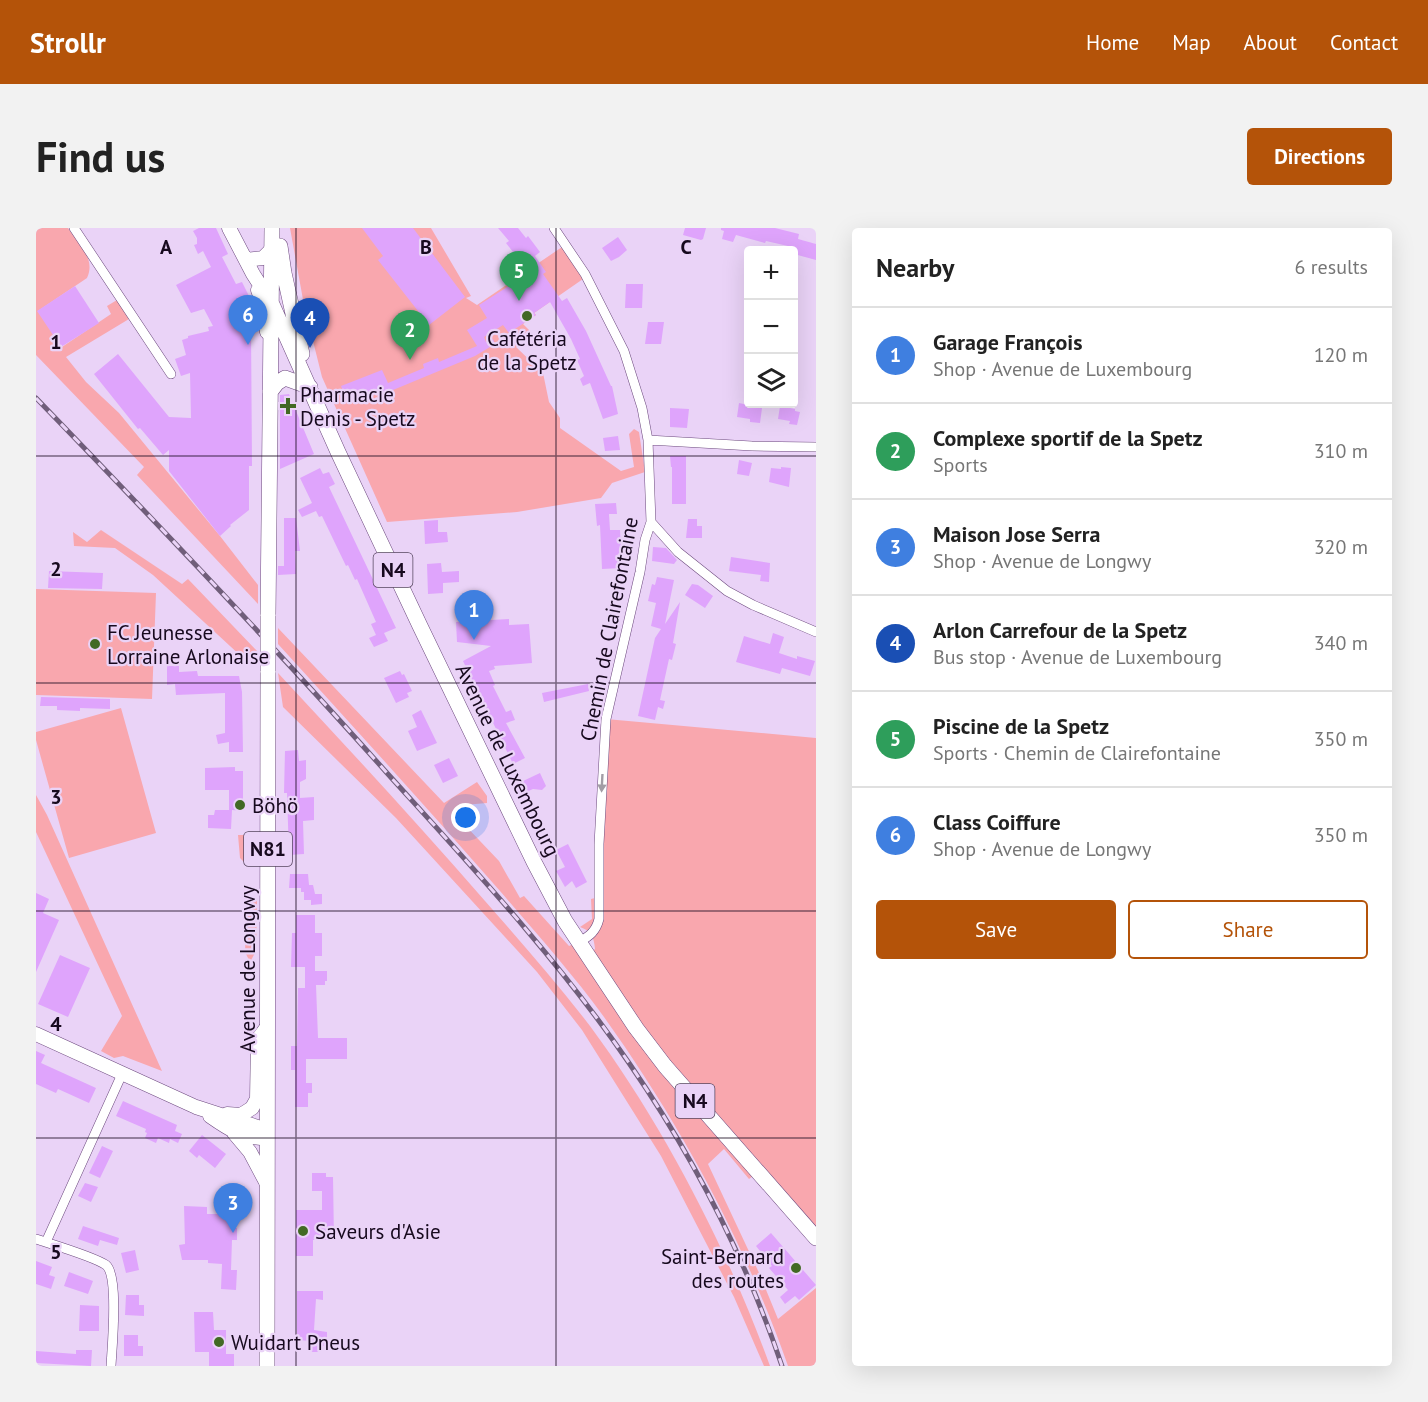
<!DOCTYPE html>
<meta charset="utf-8">
<style>
body{margin:0;font-family:"PT Sans",sans-serif;background:#f2f2f2;color:#222}
.controls{position:absolute;right:18px;top:18px;display:grid;overflow:hidden;border-radius:6px;box-shadow:0 6px 24px #0002}
.controls button{width:54px;height:54px;display:grid;place-items:center;padding:0;border:0;border-bottom:2px solid #e0e0e0;background:#fff;color:#222;font:30px sans-serif}
.you{position:absolute;left:430px;top:590px;width:21px;height:21px;margin:-15px;border:4px solid #fff;border-radius:50%;background:#1a73e8;box-shadow:0 0 0 9px #1a73e833}
.badge{display:grid;place-items:center;width:39px;height:39px;border-radius:50%;background:#b45309;color:#fff;font-size:20px;font-weight:700}
.pin{position:absolute;translate:-50% -50px;filter:drop-shadow(0 2px 3px #0008)}
.pin::after{content:'';position:absolute;top:32px;width:21px;height:18px;background:inherit;clip-path:polygon(0 0,100% 0,50% 100%)}
.list{margin:0;padding:0;list-style:none}
h2{display:flex;justify-content:space-between;align-items:center;height:78px;margin:0;padding:0 24px;font-size:26px}
h2 small{font-size:20px;font-weight:400;color:#767676}
.list li{display:grid;grid-template-columns:39px 1fr auto;gap:18px;align-items:center;box-sizing:border-box;height:96px;padding:0 24px;border-top:2px solid #e0e0e0}
.list b{display:block;font-size:22px;white-space:nowrap}
.list p{margin:0;font-size:20px;white-space:nowrap;color:#767676}
.list em{font-size:20px;font-style:normal;color:#767676}
.actions{display:flex;gap:12px;padding:18px 24px}
.actions a{flex:1;padding:14px 0;border:2px solid #b45309;border-radius:6px;text-align:center;font-size:21px;color:#b45309}
.actions .main{background:#b45309;color:#fff}
.icon{flex:none;width:33px;height:33px;fill:none;stroke:currentColor;stroke-width:2;stroke-linecap:round;stroke-linejoin:round}
.map{position:relative;flex:none;width:780px;height:1138px;overflow:hidden;border-radius:6px}
header{display:flex;align-items:center;gap:36px;box-sizing:border-box;height:84px;padding:0 30px;background:#b45309;color:#fff}
header strong{font-size:28px}
nav{display:flex;gap:33px;margin-inline-start:auto;font-size:21px}
.intro{display:flex;align-items:center;justify-content:space-between;box-sizing:border-box;height:144px;padding:0 36px}
h1{margin:0;font-size:42px}
.button{padding:15px 27px;border-radius:6px;background:#b45309;color:#fff;font-size:21px;font-weight:700}
main{display:flex;gap:36px;padding:0 36px}
aside{flex:1;background:#fff;border-radius:6px;box-shadow:0 6px 24px #0002}
.map>svg:first-child{display:block}
</style>
<header>
<strong>Strollr</strong>
<nav><a>Home</a><a>Map</a><a>About</a><a>Contact</a></nav>
</header>
<div class="intro"><h1>Find us</h1><a class="button">Directions</a></div>
<main>
<div class="map">
<svg width="780" height="1138" viewBox="0 0 780 1138">
<rect width="100%" height="100%" fill="#ead3f7"/>
<path fill="#f9a7ae" d="M6,0H32C43,16 60,31 51,50L2,83L26,119L75,86L71,78L81,72L93,91L30,129L50,154L83,185L184,308L222,357V376L101,247L108,239L0,127V2Z
M254,0H395L435,68L430,70L441,77L526,19L547,51L498,85L500,87L487,96L495,104L494,114L480,119L507,145L513,174L524,190V200L585,243L598,239L593,206L598,201L603,204L609,244L576,255L565,270L481,284L351,294L286,149L268,77Z
M65,302L146,356L152,351L221,423V432L207,430L117,347L79,320L38,318L37,304L51,314Z
M0,361L120,365L116,471L0,467Z
M242,400L408,575L441,554L451,568V575L428,577L425,593L463,633L484,670L488,668L533,718L543,714L551,728L559,721C558,710 556,703 544,699L556,691L555,671L559,670C559,610 560,550 570,491L780,510V1010L721,945L713,951L688,921L672,936L724,1047L742,1091L780,1060V1138H752C708,1013 645,897 568,789C536,745 499,704 464,663C391,580 317,498 242,416Z
M242,445C312,520 382,596 449,673C485,714 521,755 554,798C628,898 692,1022 734,1138H728L698,1069L625,928L546,802L501,744L360,590L247,479Z
M85,480L120,605L33,630L0,512V504Z
M0,567L11,587L126,843L87,828L78,830L65,823L86,788L0,604Z
M202,607H220V636L209,635L204,630Z
M215,670L221,672L220,723L214,734L209,724L211,675Z"/>
<path fill="#dfa4fc" d="M163,0H180L192,26L186,29L200,56L206,54L213,68V73L211,74L217,88L215,99L216,238H213V282L194,297L195,298L184,308L133,243V222L127,227L104,200L102,201L58,146L82,126L133,189L155,190L154,145L145,148L139,131L150,127L146,112L152,110V108L173,103L172,99L177,98L168,81L155,85L140,57L175,39L167,23L162,26L158,17L161,16V10L157,3Z
M326,0H377L429,69L393,97L342,32L347,28Z
M462,0H482L490,10L492,8L504,24L499,28L510,44L507,46L526,73L531,70L550,103L575,158H576L582,186L567,191L554,155L547,158L544,151L548,148L541,132L544,131L535,111L514,74L498,85L500,87L473,105L467,97L448,109L450,114L457,111L459,116L439,128L345,167L342,162L311,174L305,158L346,142L352,155L388,140L387,136L402,130L403,134L441,118L431,102L451,90L443,77L493,45L470,15L473,13Z
M649,0H670L667,11L665,12L647,7Z
M685,0H739L763,6L762,11L780,16V32L758,26V22H751L752,18L730,13L729,15L700,7L697,14L686,11L688,3L685,2Z
M582,9L591,22L583,29L575,33L566,20Z
M590,56H607L606,80H589Z
M39,58L63,95L25,119L1,83Z
M612,94H628L625,116H609Z
M253,166L278,226L244,241V167Z
M703,175L726,180L724,195L714,194V191L701,189Z
M744,178L759,181V183L764,184L761,197L753,196L754,193L742,191Z
M634,180L653,181L651,200L634,199Z
M582,208L584,222L569,223L567,210Z
M634,228H650V276H636V239H635Z
M703,232L716,235L713,248L701,246Z
M745,239L755,240L753,259L733,254L735,240L745,241Z
M284,240L287,246L293,244L299,256L293,259L360,400L348,405L352,413L338,419L333,410L340,407L335,396L340,394L321,351L319,352L312,337L310,338L286,288L283,289L280,283L266,289L262,282L276,275L264,250Z
M580,275L581,286H573L574,302H584L586,340L566,341L564,297L561,298L559,276Z
M248,290H260L264,323H259L260,346L242,347V338H248Z
M652,291H661V298H666V310H650Z
M402,292V304H411L412,314L389,316L388,293Z
M617,319L630,320L641,332L638,336L616,333Z
M695,329L734,335L733,354L724,353L725,347L693,343Z
M405,335L406,344L423,343V354L407,355V365L392,366L391,336Z
M13,343L67,345L66,361L12,360Z
M621,349L638,352L629,396L644,374L637,415L640,416L636,432L633,431L624,472L629,473L627,481L622,479L619,492L602,488L619,410L625,401L615,398L620,375L612,373L616,356L619,357Z
M656,356L662,357L677,368L669,380L649,367Z
M473,391V397L493,396L496,435L458,438L459,441L453,443L459,457L457,458L470,484L475,482L479,492L470,495L489,530L477,536L427,433L455,418L421,414L420,394Z
M737,405L748,409L743,425L761,431V428L779,433L774,448L746,440L744,446L700,434L708,408L734,416Z
M131,438H143V444L161,443L162,448H203L206,464L207,524H193V514L182,516L180,507L189,505V465L140,467L139,456L131,457Z
M364,443L366,447L368,446L376,463L371,465L373,469L360,475L348,450Z
M552,456L553,463L508,474L506,465Z
M5,469L74,471V481L44,480V483L21,482V478H4Z
M385,482L401,515L381,523L372,503L381,499L376,487Z
M262,522L263,533L270,532V551L264,554V570L278,569V592L267,593L268,626L253,627L251,565H248L249,523Z
M413,530L422,548L407,555L398,537Z
M199,539V543H207V583L196,582L195,601L172,600V587H178L179,582H193V562H169V540Z
M504,545L510,558L506,562L497,561L490,564L485,554Z
M532,616L551,654L540,660L536,653L529,659L520,643L529,639L520,622Z
M254,646H272L273,657H277L279,666H286V676L275,677V672H268V664H265V660H253Z
M0,665L13,671L7,685L23,692L0,744Z
M260,687H279V705H286V728H279V743H291V753H289V757H280L282,810H311V831H270V855H276V865H272V879H259V842H255V818H261L262,760H269V739H255L256,705H260Z
M24,727L54,740L32,789L2,776Z
M0,823L9,827L5,835L60,860L53,875L22,861L20,865L0,856Z
M87,873L141,897L139,903L146,906L142,915L134,911L133,915L122,910L120,915L109,910L111,905L109,904L110,901L80,888Z
M166,907L190,926L179,940L163,927L161,930L153,923Z
M66,918L77,923L64,950L53,945Z
M276,945H290V949H297L298,1012H277V1028H260V982H286V963H276Z
M49,955L62,959L55,974L42,968Z
M148,978L171,979V986H196V1000H201V1012H196L195,1042H201L200,1062L185,1061L186,1036L172,1035V1032H146L143,1017L149,1016Z
M47,998L83,1010L81,1017L64,1012L62,1018L42,1011Z
M735,1005L780,1057L763,1072L759,1068L749,1076L744,1069L752,1062L733,1040L736,1038L720,1018Z
M99,1022L103,1042L90,1045L85,1025Z
M0,1033L16,1039L13,1047L19,1049L15,1061L0,1056Z
M33,1044L57,1053L52,1066L28,1058Z
M261,1063H287V1072L280,1071L278,1102L291,1104V1118H284V1124H275L276,1113L261,1112Z
M90,1067H103V1077H108V1088L89,1087Z
M44,1077L63,1078V1103H43Z
M158,1084H177L178,1102H190V1126H198V1138H173V1124H159Z
M88,1107H102V1118H107V1128H88Z
M40,1122H56L55,1138L0,1135V1123L40,1126Z"/>
<g fill="none" stroke-linecap="round" stroke-linejoin="round">
<defs>
<path id="minor" d="M38,0L135,146
M518,0L549,46L588,123L606,180L612,212L615,294L609,312L604,344L570,491L563,616V691C560,703 554,708 543,714
M612,212L716,218L780,219
M615,294L642,324L691,363L717,377L780,404
M0,1011C15,1016 59,1029 70,1037C83,1048 76,1119 75,1138
M10,1014L86,846"/>
<path id="secondary" d="M193,0L217,46L235,74
M210,32L227,30L236,21
M222,62L225,70L231,104
M0,806L160,879L231,902
M191,886L205,887L216,880L221,871L222,811L231,799
M174,888C194,902 206,910 231,910
M198,905L214,924L231,956"/>
<path id="primary" d="M244,18L248,45L266,126
M235,74L302,224L384,398L498,634L529,693L600,800L629,838L780,1010
M234,164L241,155L249,150L274,159
M232,388L236,0
M231,1138L232,443"/>
</defs>
<use href="#minor" stroke="#6c497e" stroke-width="10"/>
<use href="#secondary" stroke="#6c497e" stroke-width="15"/>
<use href="#primary" stroke="#6c497e" stroke-width="16"/>
<use href="#minor" stroke="#fff" stroke-width="9"/>
<use href="#secondary" stroke="#fff" stroke-width="14"/>
<use href="#primary" stroke="#fff" stroke-width="15"/>
<defs>
<path id="rail" d="M0,170C119,293 237,417 351,545C435,638 522,731 593,835C657,928 710,1031 746,1138"/>
</defs>
<use href="#rail" stroke="#705e7a" stroke-width="5"/>
<use href="#rail" stroke="#ead3f7" stroke-width="3" stroke-dasharray="9" stroke-linecap="butt"/>
<defs>
<path id="primary-bridge" d="M232,443V388"/>
</defs>
<use href="#primary-bridge" stroke="#6c497e" stroke-width="16" stroke-linecap="butt"/>
<use href="#primary-bridge" stroke="#fff" stroke-width="15"/>
</g>
<defs><path id="oneway-solid" d="M-6-.8H1V-3.2L6.5 0L1 3.2V.8H-6Z" transform="scale(1.5)"/></defs>
<use fill="#a29da5" href="#oneway-solid" transform="translate(566 555) rotate(93)"/>
<path fill="none" stroke="#17091e" stroke-width="1.5" stroke-opacity="0.55" d="M260,0V1138M520,0V1138M0,228H780M0,455H780M0,683H780M0,910H780"/>
<g fill="#426924" stroke="#ead3f7" stroke-width="2">
<circle cx="491" cy="88" r="6"/>
<path d="M249 169h6v6h6v6h-6v6h-6v-6h-6v-6h6z"/>
<circle cx="59" cy="416" r="6"/>
<circle cx="204" cy="577" r="6"/>
<circle cx="267" cy="1003" r="6"/>
<circle cx="760" cy="1040" r="6"/>
<circle cx="183" cy="1114" r="6"/>
</g>
<g text-anchor="middle" dominant-baseline="central" stroke-width="4.5" stroke-linejoin="round" paint-order="stroke">
<g fill="#ead3f7" stroke="#56465f" stroke-width="1.5">
<rect x="337.5" y="325" width="39" height="34" rx="4.5"/>
<rect x="208" y="604" width="48" height="34" rx="4.5"/>
<rect x="639.5" y="856" width="39" height="34" rx="4.5"/>
</g>
<g font-size="20" font-weight="bold" fill="#17091e">
<text x="357" y="342">N4</text>
<text x="232" y="621">N81</text>
<text x="659" y="873">N4</text>
</g>
<g font-size="21" fill="#17091e" stroke="#ead3f7" text-anchor="start">
<text x="491" y="110" text-anchor="middle">Cafétéria<tspan x="491" dy="24">de la Spetz</tspan></text>
<text x="264" y="166">Pharmacie<tspan x="264" dy="24">Denis - Spetz</tspan></text>
<text x="71" y="404">FC Jeunesse<tspan x="71" dy="24">Lorraine Arlonaise</tspan></text>
<text x="216" y="577">Böhö</text>
<text x="279" y="1003">Saveurs d'Asie</text>
<text x="748" y="1028" text-anchor="end">Saint-Bernard<tspan x="748" dy="24">des routes</tspan></text>
<text x="195" y="1114">Wuidart Pneus</text>
</g>
<g font-size="21" fill="#17091e" stroke="#ead3f7">
<text transform="translate(573 401) rotate(-79)">Chemin de Clairefontaine</text>
<text transform="translate(472 532) rotate(64)">Avenue de Luxembourg</text>
<text transform="translate(211 741) rotate(-90)">Avenue de Longwy</text>
</g>
</g>
<g font-size="20" text-anchor="middle" font-weight="bold" fill="#17091e" stroke="#ead3f7" stroke-width="4.5" stroke-linejoin="round" paint-order="stroke">
<text x="130" y="26">A</text>
<text x="390" y="26">B</text>
<text x="650" y="26">C</text>
<text x="20" y="121">1</text>
<text x="20" y="348">2</text>
<text x="20" y="576">3</text>
<text x="20" y="803">4</text>
<text x="20" y="1031">5</text>
</g>
</svg>
<div class="controls">
<button>+</button>
<button>−</button>
<button><svg class="icon" aria-label="layers" viewBox="0 0 24 24"><path d="M12 4l9 5-9 5-9-5zM3 14l9 5 9-5"/></svg></button>
</div>
<div class="you"></div>
<div class="pin badge" style="left:438px;top:412px;background:#3f7fe0">1</div>
<div class="pin badge" style="left:374px;top:132px;background:#2e9e5b">2</div>
<div class="pin badge" style="left:197px;top:1005px;background:#3f7fe0">3</div>
<div class="pin badge" style="left:274px;top:120px;background:#1a4fb4">4</div>
<div class="pin badge" style="left:483px;top:73px;background:#2e9e5b">5</div>
<div class="pin badge" style="left:212px;top:117px;background:#3f7fe0">6</div>
</div>
<aside>
<h2>Nearby<small>6 results</small></h2>
<ul class="list">
<li><span class="badge" style="background:#3f7fe0">1</span><div><b>Garage François</b><p>Shop · Avenue de Luxembourg</p></div><em>120 m</em></li>
<li><span class="badge" style="background:#2e9e5b">2</span><div><b>Complexe sportif de la Spetz</b><p>Sports</p></div><em>310 m</em></li>
<li><span class="badge" style="background:#3f7fe0">3</span><div><b>Maison Jose Serra</b><p>Shop · Avenue de Longwy</p></div><em>320 m</em></li>
<li><span class="badge" style="background:#1a4fb4">4</span><div><b>Arlon Carrefour de la Spetz</b><p>Bus stop · Avenue de Luxembourg</p></div><em>340 m</em></li>
<li><span class="badge" style="background:#2e9e5b">5</span><div><b>Piscine de la Spetz</b><p>Sports · Chemin de Clairefontaine</p></div><em>350 m</em></li>
<li><span class="badge" style="background:#3f7fe0">6</span><div><b>Class Coiffure</b><p>Shop · Avenue de Longwy</p></div><em>350 m</em></li>
</ul>
<div class="actions"><a class="main">Save</a><a>Share</a></div>
</aside>
</main>
